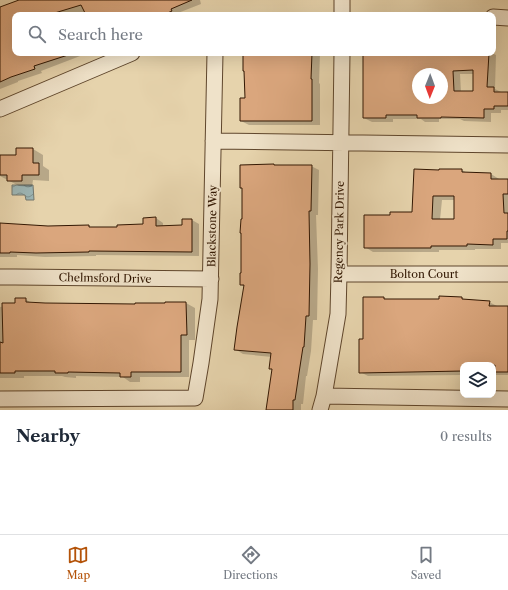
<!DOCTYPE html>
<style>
body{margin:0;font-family:"Libre Caslon Text",serif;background:#f6f6f7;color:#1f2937}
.controls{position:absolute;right:12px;bottom:12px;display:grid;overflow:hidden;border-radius:8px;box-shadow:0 4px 16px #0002}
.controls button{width:36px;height:36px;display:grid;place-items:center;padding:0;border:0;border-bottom:1px solid #e0e1e3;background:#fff;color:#1f2937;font:20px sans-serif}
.compass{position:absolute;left:412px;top:68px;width:36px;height:36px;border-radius:50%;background:#fff;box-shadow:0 4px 16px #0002;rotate:181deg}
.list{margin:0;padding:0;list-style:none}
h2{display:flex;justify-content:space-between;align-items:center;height:52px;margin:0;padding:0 16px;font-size:17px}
h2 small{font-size:13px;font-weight:400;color:#747a83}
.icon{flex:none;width:22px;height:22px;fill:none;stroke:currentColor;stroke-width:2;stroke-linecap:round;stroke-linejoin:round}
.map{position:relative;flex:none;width:508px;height:410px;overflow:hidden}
.search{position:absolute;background:#fff;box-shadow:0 4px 16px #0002;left:12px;right:12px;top:12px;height:44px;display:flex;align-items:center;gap:10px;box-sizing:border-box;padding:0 14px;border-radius:8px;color:#747a83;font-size:15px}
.sheet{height:124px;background:#fff}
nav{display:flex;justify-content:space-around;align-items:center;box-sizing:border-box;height:56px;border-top:1px solid #e0e1e3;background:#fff;font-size:11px;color:#747a83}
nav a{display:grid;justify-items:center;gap:2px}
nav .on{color:#b45309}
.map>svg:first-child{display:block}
</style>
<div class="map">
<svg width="508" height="410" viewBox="0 0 508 410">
<defs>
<pattern id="water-waves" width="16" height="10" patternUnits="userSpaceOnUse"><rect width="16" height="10" fill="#9cb5b5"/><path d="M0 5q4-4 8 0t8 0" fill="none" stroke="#809291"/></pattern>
</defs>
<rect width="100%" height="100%" fill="#e6d3ac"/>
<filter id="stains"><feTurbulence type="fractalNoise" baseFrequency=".005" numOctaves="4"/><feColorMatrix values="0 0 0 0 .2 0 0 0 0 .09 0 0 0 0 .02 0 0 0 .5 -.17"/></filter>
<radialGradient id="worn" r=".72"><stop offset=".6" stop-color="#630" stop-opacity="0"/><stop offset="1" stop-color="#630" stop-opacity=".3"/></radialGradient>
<path fill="url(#water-waves)" stroke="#72766d" d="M12,185H33L34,200H26L25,195H12Z"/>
<path fill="#0003" fill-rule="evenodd" d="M22,0H200L201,4L178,13L179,15H15V53H88L41,71L42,73L18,81V82L0,89V8Z
M244,53H320L319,83L320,84V125H249L241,121L246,99Z
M364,53H492L496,55L495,89L501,92L508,93V110H501V113H491V122L464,121L460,119H439V122H425L421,119H393V122H372L364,118ZM418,74H442V98H418ZM460,74H474V92H461Z
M33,149L43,155V166L49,170V181L33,180L32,187L19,186L0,176V156H17Z
M311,166L319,170L318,215H316L318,269L317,320H313L311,351L307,376H306L303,404H301V410H266L267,403H268L273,370L270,368L272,357L243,354L235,349L245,287L241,285L243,189L241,188Z
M462,170L467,173L491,174L499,179V180H508V243H501V249H475V250H439V252H373L365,247L391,216L413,213ZM442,200H455V220H440Z
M156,218L163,223V226H183L192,220L199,224V256L96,255V256L45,257L17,255V257H0V223L4,224L48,227L89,226L91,228H118L144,225Z
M364,298H384L388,300H440L462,298L466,300L489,302L497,306V307H508V375H493V365H463V375L368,376L360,372L364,340Z
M25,299L33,304L136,305L186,303L195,308V340H189V377H140V382H130L123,377L76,376V378L65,377L62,376H24V378H0V307L16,304Z"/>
<path fill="#daa67d" stroke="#321702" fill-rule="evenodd" d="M19,0H192L171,9L172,11L163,15H86L81,5L48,15H15V53H67L68,55L34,66L35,69L11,77L0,82V7Z
M243,53H312L311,79H312V121H240V98H245L244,71H243Z
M363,53H489L487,87H494V92H508V106H494V109H484V118L441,117V118H417V115H386V118H363ZM473,70V91H454L453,71ZM418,74H442V98H418Z
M16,148H33V163H39V175H22V181H7V175H0V155H16Z
M274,164V165H312L311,211H309L310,264L309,316H306L304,347H303L299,373L295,400H293V410H266L272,369H269L271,353L234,350L237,327L244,285H240V273H241V233H240L241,219H242V188H240V165Z
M414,169L439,170V169H462V172L491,173V179H508V194H503L504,213H508V231H507V239H493V245L467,244V246H431V248H364V215H390V212H412ZM433,196H454V219H432Z
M156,217V226L182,225V219H192V252L89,251V252L36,253L10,252V253H0V223L48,226L89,225V227H117V225L143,224V218Z
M439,296L462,297V299L490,301L489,306H508V372H495V365H463V371L359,373V339H363V297H384V299H439Z
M15,298H26V302L45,303L135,304V303H165V302H186L187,335H181V372H131V377H120V373L68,372V373H55V371H15V373H0V342L3,343L2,303H15Z"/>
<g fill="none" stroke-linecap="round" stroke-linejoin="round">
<defs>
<path id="street" d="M342,0V15
M493,17L508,18
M0,109L132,53
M213,141L508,145
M339,274H508
M0,277H15L211,279
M324,396L508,399
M0,399L195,398L201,363L210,299L215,53
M320,410L324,396L338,314L339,274L342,53"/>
</defs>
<use href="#street" stroke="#5f462c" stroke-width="17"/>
<use href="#street" stroke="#efe2c9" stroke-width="15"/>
</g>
<g text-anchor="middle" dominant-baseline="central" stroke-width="4" stroke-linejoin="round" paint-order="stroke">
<g font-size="11" fill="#321702" stroke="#efe2c9">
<text transform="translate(212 226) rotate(-89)">Blackstone Way</text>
<text transform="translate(339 232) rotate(-89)">Regency Park Drive</text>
<text x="424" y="274">Bolton Court</text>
<text transform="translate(105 278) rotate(1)">Chelmsford Drive</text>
</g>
</g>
<rect width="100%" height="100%" filter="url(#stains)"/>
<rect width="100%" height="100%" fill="url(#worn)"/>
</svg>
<div class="controls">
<button><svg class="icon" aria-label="layers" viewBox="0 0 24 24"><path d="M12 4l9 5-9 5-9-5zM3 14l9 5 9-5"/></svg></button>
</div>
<svg class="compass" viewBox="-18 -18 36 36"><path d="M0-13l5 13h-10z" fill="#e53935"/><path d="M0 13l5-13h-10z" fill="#747a83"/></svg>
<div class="search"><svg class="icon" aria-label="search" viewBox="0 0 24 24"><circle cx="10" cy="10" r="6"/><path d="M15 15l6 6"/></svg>Search here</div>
</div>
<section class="sheet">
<h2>Nearby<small>0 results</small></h2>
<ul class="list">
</ul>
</section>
<nav>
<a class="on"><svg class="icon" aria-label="map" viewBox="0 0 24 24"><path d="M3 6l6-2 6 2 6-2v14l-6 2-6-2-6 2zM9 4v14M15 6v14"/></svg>Map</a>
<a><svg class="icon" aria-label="directions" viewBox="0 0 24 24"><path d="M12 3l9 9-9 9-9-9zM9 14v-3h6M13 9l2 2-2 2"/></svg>Directions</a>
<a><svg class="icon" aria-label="saved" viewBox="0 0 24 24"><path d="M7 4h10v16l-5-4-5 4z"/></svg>Saved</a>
</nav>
